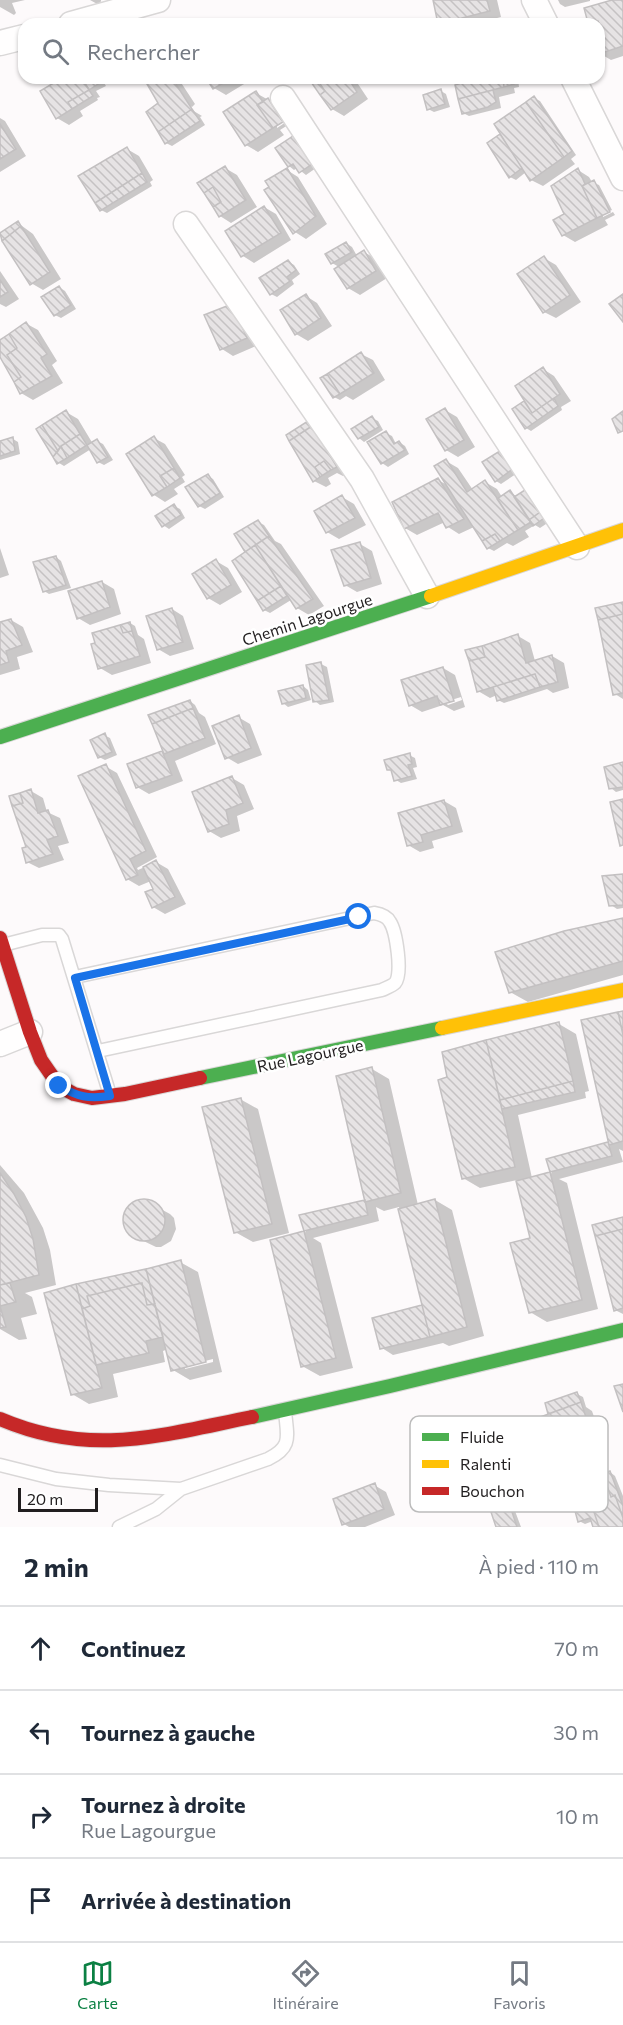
<!DOCTYPE html>
<html lang="fr">
<meta charset="utf-8">
<style>
body{margin:0;font-family:Commissioner,sans-serif;background:#f6f6f7;color:#1f2937}
.scale{position:absolute;left:18px;bottom:15px;width:80px;box-sizing:border-box;padding-left:6px;border:3px solid #211e1f;border-top:0;font-size:16px;line-height:21px;white-space:nowrap;color:#211e1f;-webkit-text-stroke:4px #fff;paint-order:stroke}
.stop{position:absolute;width:18px;height:18px;margin:-14px;border:4px solid #1a73e8;border-radius:50%;background:#fff}
.stop.end{background:#1a73e8;border-color:#fff;box-shadow:0 2px 6px #0008}
.list{margin:0;padding:0;list-style:none}
h2{display:flex;justify-content:space-between;align-items:center;height:78px;margin:0;padding:0 24px;font-size:26px}
h2 small{font-size:20px;font-weight:400;color:#747a83}
.list li{display:grid;grid-template-columns:39px 1fr auto;gap:18px;align-items:center;box-sizing:border-box;height:84px;padding:0 24px;border-top:2px solid #e0e1e3}
.list b{display:block;font-size:22px;white-space:nowrap}
.list p{margin:0;font-size:20px;white-space:nowrap;color:#747a83}
.list em{font-size:20px;font-style:normal;color:#747a83}
.icon{flex:none;width:33px;height:33px;fill:none;stroke:currentColor;stroke-width:2;stroke-linecap:round;stroke-linejoin:round}
.map{position:relative;flex:none;width:623px;height:1527px;overflow:hidden}
.search{position:absolute;background:#fff;box-shadow:0 2px 4px #0004;left:18px;right:18px;top:18px;height:66px;display:flex;align-items:center;gap:15px;box-sizing:border-box;padding:0 21px;border-radius:18px;color:#747a83;font-size:22px}
.sheet{height:414px;background:#fff}
nav{display:flex;justify-content:space-around;align-items:center;box-sizing:border-box;height:84px;border-top:2px solid #e0e1e3;background:#fff;font-size:16px;color:#747a83}
nav a{display:grid;justify-items:center;gap:3px}
nav .on{color:#0b8043}
.map>svg:first-child{display:block}
</style>
<div class="map">
<svg width="623" height="1527" viewBox="0 0 623 1527">
<defs>
<pattern id="building-back-hatch" width="6" height="6" patternUnits="userSpaceOnUse" patternTransform="scale(1.5)"><rect width="6" height="6" fill="#e6e3e4"/><path d="M-1 5l2 2M0 0l6 6M5-1l2 2" fill="none" stroke="#c5c2c3"/></pattern>
</defs>
<rect width="100%" height="100%" fill="#fdfafb"/>
<path fill="#0003" fill-rule="evenodd" d="M0,0H25L12,3L16,13L14,15L0,7Z
M90,0H101V1L99,5Z
M434,0H497L501,17L474,24H442L440,23Z
M558,0H590V1L565,7L560,4Z
M617,0H623V56L611,60L599,53V24H590L586,9Z
M65,78H101L106,86L96,91L100,97L97,98L98,100L80,111L83,116L69,125L57,118Z
M161,78H175L180,81L195,104L192,107L186,104L192,110L202,116L200,117L205,125L172,146L166,143L160,104Z
M208,78H254L226,95L214,88Z
M354,78L368,99L344,116L332,109L311,79Z
M469,78H518L519,87L514,88L515,93L499,97L501,108L469,116L463,113L457,86L470,82Z
M441,91L446,94L450,107L434,112L428,109Z
M256,93L274,103L284,120L277,124V128L286,122L288,125L280,130L284,135L258,152L246,145Z
M534,98L540,101L576,155L571,159L575,164L543,186L531,180L526,172L516,180L510,177L500,136L505,139Z
M0,118L5,121L26,156L0,172Z
M293,138L299,141L316,168L306,175L297,168L294,170L289,166Z
M127,149L139,156L153,180L150,182L152,186L107,213L101,210L80,177Z
M225,168L237,175L257,207L231,223L220,216Z
M287,170L298,177L327,224L306,239L295,232Z
M578,170L589,177L592,182L599,185L612,210L603,214V217L613,212L615,215L605,220L608,225L575,242L563,235L566,215Z
M264,207L276,214L291,240L254,263L243,256L228,231Z
M18,223L33,234L61,279L43,290L31,283L0,235Z
M346,243L352,247L357,256L364,252L376,259L387,278L360,295L348,288L339,267L332,263Z
M544,258L556,265L581,302L556,318L544,312Z
M289,262L294,265L300,274L292,280L294,284L277,297L271,294L261,278Z
M0,271L19,299L6,307L0,304Z
M59,287L65,291L76,309L61,318L55,315Z
M306,296L317,303L332,326L308,341L296,334Z
M232,306L258,345L233,356L222,349Z
M27,324L38,330L57,361L52,365L63,383L33,400L21,393L0,354V341Z
M361,354L373,360L385,380L353,400L346,396L340,400L334,397Z
M543,369L554,376L571,401L561,407L562,410L531,431L526,428L524,403L529,405Z
M445,410L457,417L475,447L458,457L446,450Z
M66,412L78,419L93,444L97,441L103,444L113,460L104,465L98,462L91,449L64,466L59,463L38,430Z
M372,418L378,421L383,430L364,442L359,438Z
M308,422L348,474L343,476L337,473L328,478L331,484L326,487L314,481Z
M386,433L392,436L396,444L399,442L405,446L409,454L388,467L382,463L369,442Z
M154,438L165,444L185,475L182,477L185,482L174,489L178,494L165,502L154,495Z
M13,439L18,442L20,454L0,460V443Z
M508,454L519,472L501,484L496,481Z
M446,461L458,468L473,490L485,482L497,489L502,497L510,492L552,520L540,528L535,525L525,531L529,537L513,546L507,543L494,551L488,548L474,527L459,534L448,527L445,522L417,535L405,528L438,480L449,486Z
M208,476L213,479L224,497L205,509L199,506Z
M342,497L354,504L366,525L339,539L327,532Z
M174,506L180,509L185,518L169,529L163,525Z
M258,522L264,525L275,541L281,544L324,606L309,615L297,608L291,600L270,613L264,610L248,552Z
M360,544L372,551L382,584L357,592L345,585Z
M0,548L9,575L0,578Z
M56,557L61,561L71,588L49,594L44,591Z
M216,561L228,568L242,592L220,605L208,598L194,575Z
M102,582L114,589L121,614L90,625L78,618Z
M623,603V699L615,694Z
M172,609L183,616L194,649L170,656L158,649Z
M11,620L23,627L33,652L17,657L20,669L0,675V623Z
M130,623L135,626L138,635L144,639L151,663L112,675L100,668Z
M518,636L530,643L535,661L552,656L564,663L569,688L553,693L547,689L504,703L498,700L497,695L490,698L478,691Z
M321,664L327,667L334,702L320,705L315,701Z
M443,668L455,675L465,707L454,711L443,705L422,712L410,705ZM461,697L462,700L448,705L445,702Z
M303,686L308,690L311,700L288,707L283,703Z
M190,701L195,705L199,713L205,717L216,744L175,761L183,781L149,794L137,787L129,765L164,752Z
M238,717L250,724L262,755L238,764L226,757Z
M104,735L110,738L117,755L105,760L99,757Z
M409,755L415,758L417,767L413,768L417,779L401,783L396,780L393,772L389,769Z
M623,764V790L616,792L611,788Z
M105,766L117,773L157,857L137,868L138,870L156,862L168,869L186,904L165,914L153,907L155,889L151,881L139,886L127,879Z
M232,778L244,785L254,809L237,816L240,831L221,838L209,831Z
M31,791L43,798L47,812L60,818L69,843L58,846L64,860L39,868L27,862Z
M444,801L456,808L463,832L432,841L434,848L420,852L408,845Z
M623,876V908L617,909L611,905Z
M623,920V975L528,1002L510,992Z
M623,1012V1151L619,1149L623,1162L559,1179L567,1183L598,1309L547,1322L530,1312L532,1239L517,1180L480,1188L463,1178L443,1053L559,1024L576,1034L589,1091L585,1092L586,1098L518,1115L532,1178L552,1173L547,1160L608,1143L611,1145L582,1021Z
M372,1069L389,1079L418,1205L435,1200L452,1210L484,1336L449,1346L443,1343L393,1355L382,1348L422,1307L425,1308L399,1207L384,1211L376,1207L379,1221L313,1238L321,1243L353,1368L320,1376L302,1366L271,1241L306,1232L301,1216L366,1201Z
M240,1099L258,1109L289,1233L253,1242L235,1232Z
M0,1165L24,1193L43,1228L50,1250L56,1285L25,1293L32,1297L37,1314L21,1318L27,1339L19,1340L0,1329Z
M146,1201L170,1214L174,1218L176,1229L171,1241L161,1247H156L131,1235L125,1223L126,1214L131,1206Z
M623,1219V1314L615,1310Z
M180,1262L198,1272L222,1372L190,1380L173,1370L168,1349L163,1351L165,1362L113,1374L118,1397L89,1404L72,1394ZM213,1359V1362L185,1369V1366Z
M577,1394L583,1397L586,1407L592,1411L606,1451L593,1455L587,1452L577,1455L570,1449L559,1453L547,1447L550,1415L547,1404Z
M610,1472L615,1476L623,1496V1527H594L593,1521L585,1524L579,1521Z
M374,1485L386,1492L395,1515L365,1527H349L344,1524Z
M510,1508L515,1511L521,1527H498Z"/>
<path fill="url(#building-back-hatch)" stroke="#c3c0c1" stroke-width="1.5" d="M433,0H487L490,11L438,24Z
M612,0H623V46L599,54V40L603,39L599,24L598,21L588,23L584,8Z
M62,78H82L89,90L68,102L72,109L56,119L40,91Z
M82,78H98L101,82L89,90Z
M158,78H172L192,109L158,132L146,112L158,103L147,84Z
M206,78H232L213,89Z
M316,78H348L357,92L331,110L320,95L325,91Z
M316,78L325,91L320,95L309,79Z
M467,78H503L504,87L458,99L455,85L468,81Z
M503,78H513L514,84L504,87Z
M441,89L445,104L427,110L423,95Z
M89,90L93,96L72,109L68,102Z
M493,90L496,102L488,107L462,114L458,99Z
M256,91L263,102L257,105L273,128L245,146L223,112Z
M534,96L572,151L564,157L526,102Z
M268,98L283,122L273,128L257,105Z
M526,102L564,157L530,181L494,124Z
M192,109L200,121L165,144L158,132Z
M0,124L16,149L0,159Z
M500,134L522,168L509,178L487,143Z
M293,136L312,164L299,173L293,164L288,167L275,148Z
M127,147L142,173L95,203L78,176Z
M225,166L246,200L219,217L213,207L221,202L213,187L204,193L197,183Z
M287,168L316,216L293,234L264,190L269,187L265,181Z
M578,168L585,184L582,186L597,218L562,236L553,220L564,214L551,186Z
M142,173L147,182L100,211L95,203Z
M594,180L610,212L597,218L582,186Z
M213,187L221,202L213,207L204,193Z
M264,206L281,233L241,257L225,231Z
M18,221L21,226L2,241L0,233Z
M21,226L50,272L30,285L2,241Z
M346,242L352,252L331,264L325,254Z
M364,250L376,271L347,289L334,269Z
M544,256L570,295L543,313L517,274Z
M288,260L296,270L287,277L290,281L270,295L259,278Z
M0,280L8,292L0,297Z
M59,286L71,305L54,316L41,297Z
M306,294L321,318L295,335L280,310Z
M623,294V322L609,304Z
M232,304L247,338L220,350L204,315Z
M26,322L47,354L41,358L52,376L20,394L14,382L21,377L7,355L17,348L9,334Z
M9,334L17,348L7,355L21,377L14,382L0,357V340Z
M361,352L374,373L340,394L327,374Z
M543,367L560,394L532,413L515,386Z
M327,374L340,394L333,398L320,378Z
M554,398L558,406L525,429L512,409L524,401L532,413Z
M445,408L464,440L445,451L426,419Z
M66,410L80,434L61,446L58,451L42,425Z
M623,411V431L618,433L612,419Z
M372,416L379,427L358,439L351,429Z
M308,421L312,426L289,441L286,435Z
M42,425L58,451L53,457L36,429Z
M312,426L337,467L331,470L324,461L315,467L320,477L313,482L289,441Z
M386,431L394,444L399,441L405,450L381,464L367,442Z
M80,434L87,445L67,458L61,446Z
M154,436L174,468L160,476L167,487L152,496L126,454Z
M13,437L15,451L0,456V441Z
M97,439L108,457L97,463L87,445Z
M61,446L67,458L57,464L53,457Z
M503,449L514,468L495,482L482,462Z
M446,459L467,492L485,480L518,530L500,541L495,534L482,541L434,466Z
M324,461L331,470L320,477L315,467Z
M174,468L180,478L167,487L160,476Z
M208,474L220,493L198,507L185,487Z
M438,478L464,519L446,528L438,513L404,529L392,502Z
M528,488L543,510L529,520L514,497Z
M510,490L531,522L518,530L497,499Z
M342,495L355,518L326,533L314,511Z
M174,504L181,515L162,527L155,516Z
M543,510L547,516L533,526L529,520Z
M258,520L269,536L245,552L234,534Z
M495,534L500,541L487,549L482,541Z
M269,536L313,599L296,609L255,545Z
M360,542L371,578L344,586L331,550Z
M255,545L281,586L257,601L232,561Z
M56,556L66,585L43,592L33,562Z
M216,559L231,585L207,599L192,574Z
M102,581L110,607L77,619L68,591Z
M281,586L287,596L263,611L257,601Z
M623,602V614L598,620L595,608Z
M172,608L183,642L157,650L146,616Z
M623,614V693L613,695L598,620Z
M11,619L22,645L6,651L9,662L0,665V622Z
M130,622L132,631L123,633L120,625Z
M120,625L123,633L132,631L140,656L98,669L91,644L95,643L92,633Z
M518,634L526,663L552,655L558,682L540,687L535,674L477,692L469,661L485,657L482,646Z
M482,646L485,657L469,661L465,650Z
M321,662L329,700L313,702L306,665Z
M443,667L454,701L440,705L437,696L409,706L401,680Z
M535,674L540,687L497,701L493,687Z
M303,685L306,698L282,704L278,691Z
M190,700L193,708L152,724L148,715Z
M193,708L205,738L164,754L152,724Z
M239,715L251,748L225,759L212,726Z
M105,733L112,752L98,758L90,740Z
M162,751L172,775L136,788L127,764Z
M410,753L412,764L408,765L412,776L394,781L391,770H387L384,760Z
M623,762V787L609,789L604,767Z
M106,764L146,851L130,859L138,875L126,880L78,776Z
M232,776L243,803L226,810L229,824L208,832L192,792Z
M31,789L38,813L48,810L58,836L47,840L53,854L26,863L22,848L26,847L12,806L23,803L20,793Z
M20,793L23,803L12,806L9,796Z
M623,799V845L620,846L610,802Z
M444,800L452,826L421,835L423,842L407,846L398,813Z
M156,860L175,897L152,908L145,892L153,889L143,867Z
M623,874V905L609,906L602,876Z
M623,918V961L509,993L495,952L564,931Z
M623,1011V1035L618,1012Z
M618,1012L623,1035V1141L609,1145L581,1020Z
M559,1022L573,1081L500,1100L486,1040Z
M486,1040L515,1167L462,1179L438,1080L447,1077L442,1052Z
M372,1067L401,1193L365,1202L336,1076Z
M573,1081L575,1092L502,1109L500,1100Z
M241,1098L272,1224L234,1233L202,1107Z
M608,1142L612,1156L550,1172L546,1159Z
M550,1172L582,1300L529,1313L510,1243L530,1238L516,1181Z
M0,1173L14,1194L26,1217L33,1239L39,1275L0,1285Z
M435,1199L467,1327L430,1337L398,1209Z
M123 1220a21 21 0 1 1 42 0a21 21 0 1 1-42 0Z
M365,1200L368,1215L304,1231L299,1215Z
M623,1217V1229L595,1236L592,1225Z
M623,1229V1308L614,1311L595,1236Z
M304,1231L336,1358L301,1367L270,1240Z
M181,1260L206,1362L171,1371L146,1269Z
M146,1269L155,1304L147,1305L142,1283L87,1296L90,1306L82,1309L76,1284Z
M10,1283L16,1302L0,1306L6,1327L0,1328V1285Z
M142,1283L147,1305L155,1304L163,1337L146,1341L149,1353L96,1365L82,1309L90,1306L87,1296Z
M76,1284L102,1388L71,1395L44,1293Z
M422,1305L430,1337L380,1349L372,1318Z
M623,1384V1412L614,1386Z
M577,1392L581,1402L548,1414L545,1403Z
M581,1402L595,1445L580,1450L575,1437L546,1448L535,1419Z
M610,1471L623,1506V1518L615,1495L611,1497L605,1480L568,1492L566,1486Z
M605,1480L611,1497L615,1495L623,1518V1527H599L592,1506L575,1511L568,1492Z
M375,1483L384,1509L342,1525L333,1499Z
M510,1506L517,1527H496L491,1512Z
M592,1506L599,1527H593L590,1518L578,1522L575,1511Z"/>
<g fill="none" stroke-linecap="round" stroke-linejoin="round">
<defs>
<path id="lane" d="M3,945L42,935H59L62,939L110,1095
M75,977L374,913C380,914 387,916 390,922C396,931 403,974 395,983C392,986 386,988 382,990L98,1051
M0,1465L56,1479L109,1485L181,1489
M119,1527L156,1509L181,1489L268,1459C293,1447 287,1436 285,1411"/>
<path id="street" d="M534,0L546,24
M71,24L158,0
M0,43L24,37
M573,78L623,178
M283,98L577,547
M186,224L362,479L427,596
M0,1044L30,1032"/>
<path id="fast" d="M0,737L431,596
M200,1078L442,1028
M252,1417L390,1386L623,1330"/>
<path id="slow" d="M431,596L623,530
M442,1028L623,990"/>
<path id="jam" d="M0,938L30,1032L41,1060L59,1086L74,1094L92,1098L125,1094L200,1078
M0,1419C91,1458 161,1435 252,1417"/>
</defs>
<use href="#lane" stroke="#d9d7d7" stroke-width="15"/>
<use href="#street" stroke="#d9d7d7" stroke-width="27"/>
<use href="#fast" stroke="#d9d7d7" stroke-width="16"/>
<use href="#slow" stroke="#d9d7d7" stroke-width="16"/>
<use href="#jam" stroke="#d9d7d7" stroke-width="16"/>
<use href="#lane" stroke="#fffefe" stroke-width="12"/>
<use href="#street" stroke="#fffefe" stroke-width="24"/>
<use href="#fast" stroke="#4caf50" stroke-width="14"/>
<use href="#slow" stroke="#ffc107" stroke-width="14"/>
<use href="#jam" stroke="#c62828" stroke-width="14"/>
</g>
<g fill="none" stroke-linecap="round" stroke-linejoin="round">
<path stroke="#1a73e8" stroke-width="8" d="M59,1086C78,1097 88,1099 110,1096L75,978L359,917"/>
</g>
<g text-anchor="middle" dominant-baseline="central" stroke-width="5" stroke-linejoin="round" paint-order="stroke">
<g font-size="16" fill="#211e1f" stroke="#fff">
<text transform="translate(307 619) rotate(-18)">Chemin Lagourgue</text>
<text transform="translate(310 1055) rotate(-12)">Rue Lagourgue</text>
</g>
</g>
<rect x="410" y="1416" width="198" height="96" rx="9" fill="#fff" stroke="#bcbcbc" stroke-width="1.5"/>
<rect x="422" y="1433" width="27" height="8" fill="#4caf50"/>
<rect x="422" y="1460" width="27" height="8" fill="#ffc107"/>
<rect x="422" y="1487" width="27" height="8" fill="#c62828"/>
<g font-size="16" fill="#211e1f">
<text x="460" y="1443">Fluide</text>
<text x="460" y="1470">Ralenti</text>
<text x="460" y="1497">Bouchon</text>
</g>
</svg>
<div class="scale">20 m</div>
<div class="stop" style="left:359px;top:917px"></div>
<div class="stop end" style="left:59px;top:1086px"></div>
<div class="search"><svg class="icon" aria-label="search" viewBox="0 0 24 24"><circle cx="10" cy="10" r="6"/><path d="M15 15l6 6"/></svg>Rechercher</div>
</div>
<section class="sheet">
<h2>2 min<small>À pied · 110 m</small></h2>
<ul class="list">
<li><svg class="icon" aria-label="ahead" viewBox="0 0 24 24"><path d="M12 20V5M6 11l6-6 6 6"/></svg><div><b>Continuez</b></div><em>70 m</em></li>
<li><svg class="icon" aria-label="left" viewBox="0 0 24 24"><path d="M17 20v-9H6M10 6l-5 5 5 5"/></svg><div><b>Tournez à gauche</b></div><em>30 m</em></li>
<li><svg class="icon" aria-label="right" viewBox="0 0 24 24"><path d="M7 20v-9h11M14 6l5 5-5 5"/></svg><div><b>Tournez à droite</b><p>Rue Lagourgue</p></div><em>10 m</em></li>
<li><svg class="icon" aria-label="arrive" viewBox="0 0 24 24"><path d="M6 21V4h12l-3 4 3 4H6"/></svg><div><b>Arrivée à destination</b></div></li>
</ul>
</section>
<nav>
<a class="on"><svg class="icon" aria-label="map" viewBox="0 0 24 24"><path d="M3 6l6-2 6 2 6-2v14l-6 2-6-2-6 2zM9 4v14M15 6v14"/></svg>Carte</a>
<a><svg class="icon" aria-label="directions" viewBox="0 0 24 24"><path d="M12 3l9 9-9 9-9-9zM9 14v-3h6M13 9l2 2-2 2"/></svg>Itinéraire</a>
<a><svg class="icon" aria-label="saved" viewBox="0 0 24 24"><path d="M7 4h10v16l-5-4-5 4z"/></svg>Favoris</a>
</nav>
